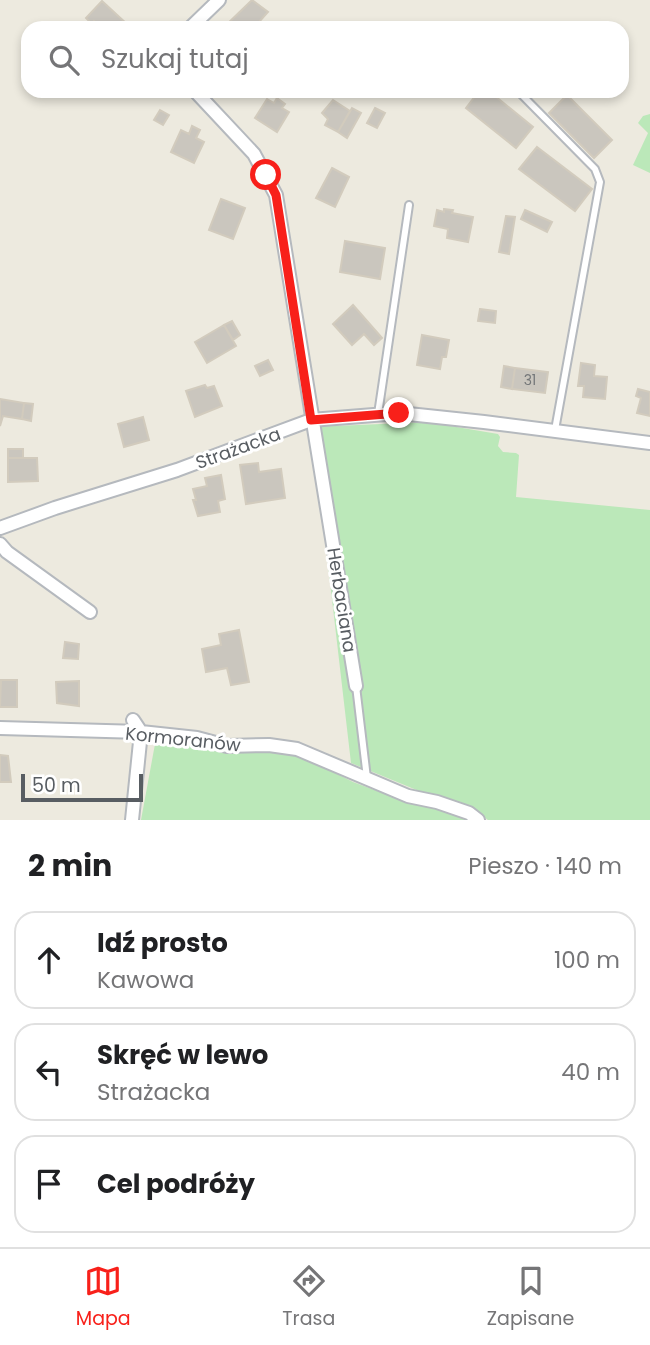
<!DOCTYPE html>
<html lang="pl">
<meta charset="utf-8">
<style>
body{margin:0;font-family:Poppins,sans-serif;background:#f2f2f2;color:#202124}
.scale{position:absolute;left:21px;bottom:18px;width:122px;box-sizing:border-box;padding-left:7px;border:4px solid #585d62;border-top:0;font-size:19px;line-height:24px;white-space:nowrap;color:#585d62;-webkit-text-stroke:5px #fff;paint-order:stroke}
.stop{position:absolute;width:21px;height:21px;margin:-16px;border:5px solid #f8201a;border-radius:50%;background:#fff}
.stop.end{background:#f8201a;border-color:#fff;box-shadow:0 2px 7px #0008}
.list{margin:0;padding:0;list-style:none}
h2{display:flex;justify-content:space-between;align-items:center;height:91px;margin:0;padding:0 28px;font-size:30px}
h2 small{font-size:23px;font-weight:400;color:#757577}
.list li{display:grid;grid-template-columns:46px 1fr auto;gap:21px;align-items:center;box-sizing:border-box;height:98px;margin:0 14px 14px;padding:0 14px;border:2px solid #e0e0e0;border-radius:21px}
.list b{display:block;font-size:26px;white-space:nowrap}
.list p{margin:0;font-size:23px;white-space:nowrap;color:#757577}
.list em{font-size:23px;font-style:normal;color:#757577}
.icon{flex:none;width:38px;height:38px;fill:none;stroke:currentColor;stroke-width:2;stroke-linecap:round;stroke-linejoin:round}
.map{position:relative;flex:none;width:650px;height:820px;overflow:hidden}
.search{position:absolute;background:#fff;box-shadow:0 4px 10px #0003;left:21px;right:21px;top:21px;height:77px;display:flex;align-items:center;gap:18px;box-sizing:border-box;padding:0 24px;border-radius:21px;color:#757577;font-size:26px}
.sheet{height:427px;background:#fff}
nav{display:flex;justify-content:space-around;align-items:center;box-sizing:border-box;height:98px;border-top:2px solid #e0e0e0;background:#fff;font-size:19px;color:#757577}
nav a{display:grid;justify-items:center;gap:4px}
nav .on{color:#f8201a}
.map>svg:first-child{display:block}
</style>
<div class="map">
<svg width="650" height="820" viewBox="0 0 650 820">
<rect width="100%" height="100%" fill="#edeadf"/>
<path fill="#bbe8b9" d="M650,114V173L633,165L648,133L638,123L643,116Z
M427,422L498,434L500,437L498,446L503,452L516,453L519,455L516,497L650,510V820H488L468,805L419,791L351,763L312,427Z
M191,741L300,755L353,782L404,801L433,805L471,820H141L155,744Z"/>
<path fill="#cac6be" stroke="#d2cbbd" stroke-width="2" d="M252,0L268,12L258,23L262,27L260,28H223Z
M102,1L128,25L125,28H102L94,21L92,24L86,18Z
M479,91H489L533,127L516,148L466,108Z
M567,95L612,140L594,158L549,113Z
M277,98L285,104L282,108L289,112L277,132L255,118L267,99L274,103Z
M333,100L350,111L338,132L325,125L328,119L322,113Z
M352,108L361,113L347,138L338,132Z
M375,108L385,113L377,128L367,123Z
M160,110L169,115L163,125L154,120Z
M192,126L200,130L196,138L204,142L194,163L171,152L181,130L189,134Z
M537,147L592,189L575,211L519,169Z
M332,168L349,177L335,207L316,198Z
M221,199L245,208L233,239L209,230Z
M444,209L453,210L452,213L473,217L468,242L447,238L448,229L434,226L437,210L444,212Z
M525,210L552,222L547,232L521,219Z
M506,216L515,217L509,254L499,252Z
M345,241L385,248L380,279L340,272Z
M353,305L382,338L374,345L364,334L352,345L333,324Z
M480,309L496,311L495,323L478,321Z
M232,321L240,335L233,340L224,325Z
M224,325L236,346L207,363L195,342Z
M422,335L449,340L446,357H442L440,369L417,365Z
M268,360L273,370L260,376L255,366Z
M581,363L595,365L594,376L607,377L605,399L583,397L584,386H578Z
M504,366L515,368L512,389L501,387Z
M515,368L548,372L545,393L512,389Z
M205,385L207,388L214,386L222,406L195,417L186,391Z
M638,389L650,392V416L637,413L641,398L636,396Z
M0,399L24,403L22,419L3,416L0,426Z
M24,403L33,404L31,421L22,419Z
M143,417L149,440L124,447L118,424Z
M8,449H23V458H8Z
M8,458H37L38,481L8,482Z
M258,463L259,472L281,469L285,498L246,504L240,465Z
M221,475L225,499L218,501L220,512L198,516L193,500H196L193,489L207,486L205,478Z
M239,630L249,682L231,685L227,668L206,672L202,649L221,645L219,634Z
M65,642L79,644L78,659L63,658Z
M1,680H17V707H0Z
M79,681V706L57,703L56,682Z
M0,755L8,756L11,782H0Z"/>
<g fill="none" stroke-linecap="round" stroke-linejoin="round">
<defs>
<path id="service" d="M518,91L595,169L600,182L555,430
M378,414L409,205
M356,686L367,778"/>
<path id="minor" d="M190,28L219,0
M195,91L254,154L276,195L356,686
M0,528L55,508L177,470L311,420L399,413L484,422L650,443
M0,544L7,552L90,612
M0,728L141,732L197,738L227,746L269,745L297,749L408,796L437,802L469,813L478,820
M132,820L141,732L133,720"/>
</defs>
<use href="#service" stroke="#b5b9be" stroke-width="10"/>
<use href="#minor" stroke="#b5b9be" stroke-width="16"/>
<use href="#service" stroke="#fff" stroke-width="6"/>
<use href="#minor" stroke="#fff" stroke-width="12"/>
</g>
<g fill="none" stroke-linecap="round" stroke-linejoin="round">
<path stroke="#f8201a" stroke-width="9" d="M266,175L276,195L311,420L399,413"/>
</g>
<g text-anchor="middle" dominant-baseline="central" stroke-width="6" stroke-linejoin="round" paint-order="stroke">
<g font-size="14" fill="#747779">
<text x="530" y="380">31</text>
</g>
<g font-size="18" fill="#585d62" stroke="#fff">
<text transform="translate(238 448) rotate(-20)">Strażacka</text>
<text transform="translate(342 600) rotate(81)">Herbaciana</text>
<text transform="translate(183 739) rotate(6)">Kormoranów</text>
</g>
</g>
</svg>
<div class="scale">50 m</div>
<div class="stop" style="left:266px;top:175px"></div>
<div class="stop end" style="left:399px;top:413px"></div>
<div class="search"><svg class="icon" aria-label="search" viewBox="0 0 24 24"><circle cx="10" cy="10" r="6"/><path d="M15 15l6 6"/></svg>Szukaj tutaj</div>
</div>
<section class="sheet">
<h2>2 min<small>Pieszo · 140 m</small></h2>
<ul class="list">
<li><svg class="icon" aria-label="ahead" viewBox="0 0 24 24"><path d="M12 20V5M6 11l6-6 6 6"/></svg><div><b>Idź prosto</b><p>Kawowa</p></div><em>100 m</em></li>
<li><svg class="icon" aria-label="left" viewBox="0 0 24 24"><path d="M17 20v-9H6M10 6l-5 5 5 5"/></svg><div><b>Skręć w lewo</b><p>Strażacka</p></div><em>40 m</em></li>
<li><svg class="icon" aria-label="arrive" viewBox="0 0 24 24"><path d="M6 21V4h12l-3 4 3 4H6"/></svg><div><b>Cel podróży</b></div></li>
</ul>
</section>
<nav>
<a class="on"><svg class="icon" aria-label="map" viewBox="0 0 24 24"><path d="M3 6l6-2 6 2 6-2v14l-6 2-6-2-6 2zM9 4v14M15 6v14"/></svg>Mapa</a>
<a><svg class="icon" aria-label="directions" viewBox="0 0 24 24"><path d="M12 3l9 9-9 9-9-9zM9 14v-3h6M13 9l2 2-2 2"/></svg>Trasa</a>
<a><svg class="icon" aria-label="saved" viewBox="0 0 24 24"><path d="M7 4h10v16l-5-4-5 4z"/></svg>Zapisane</a>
</nav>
